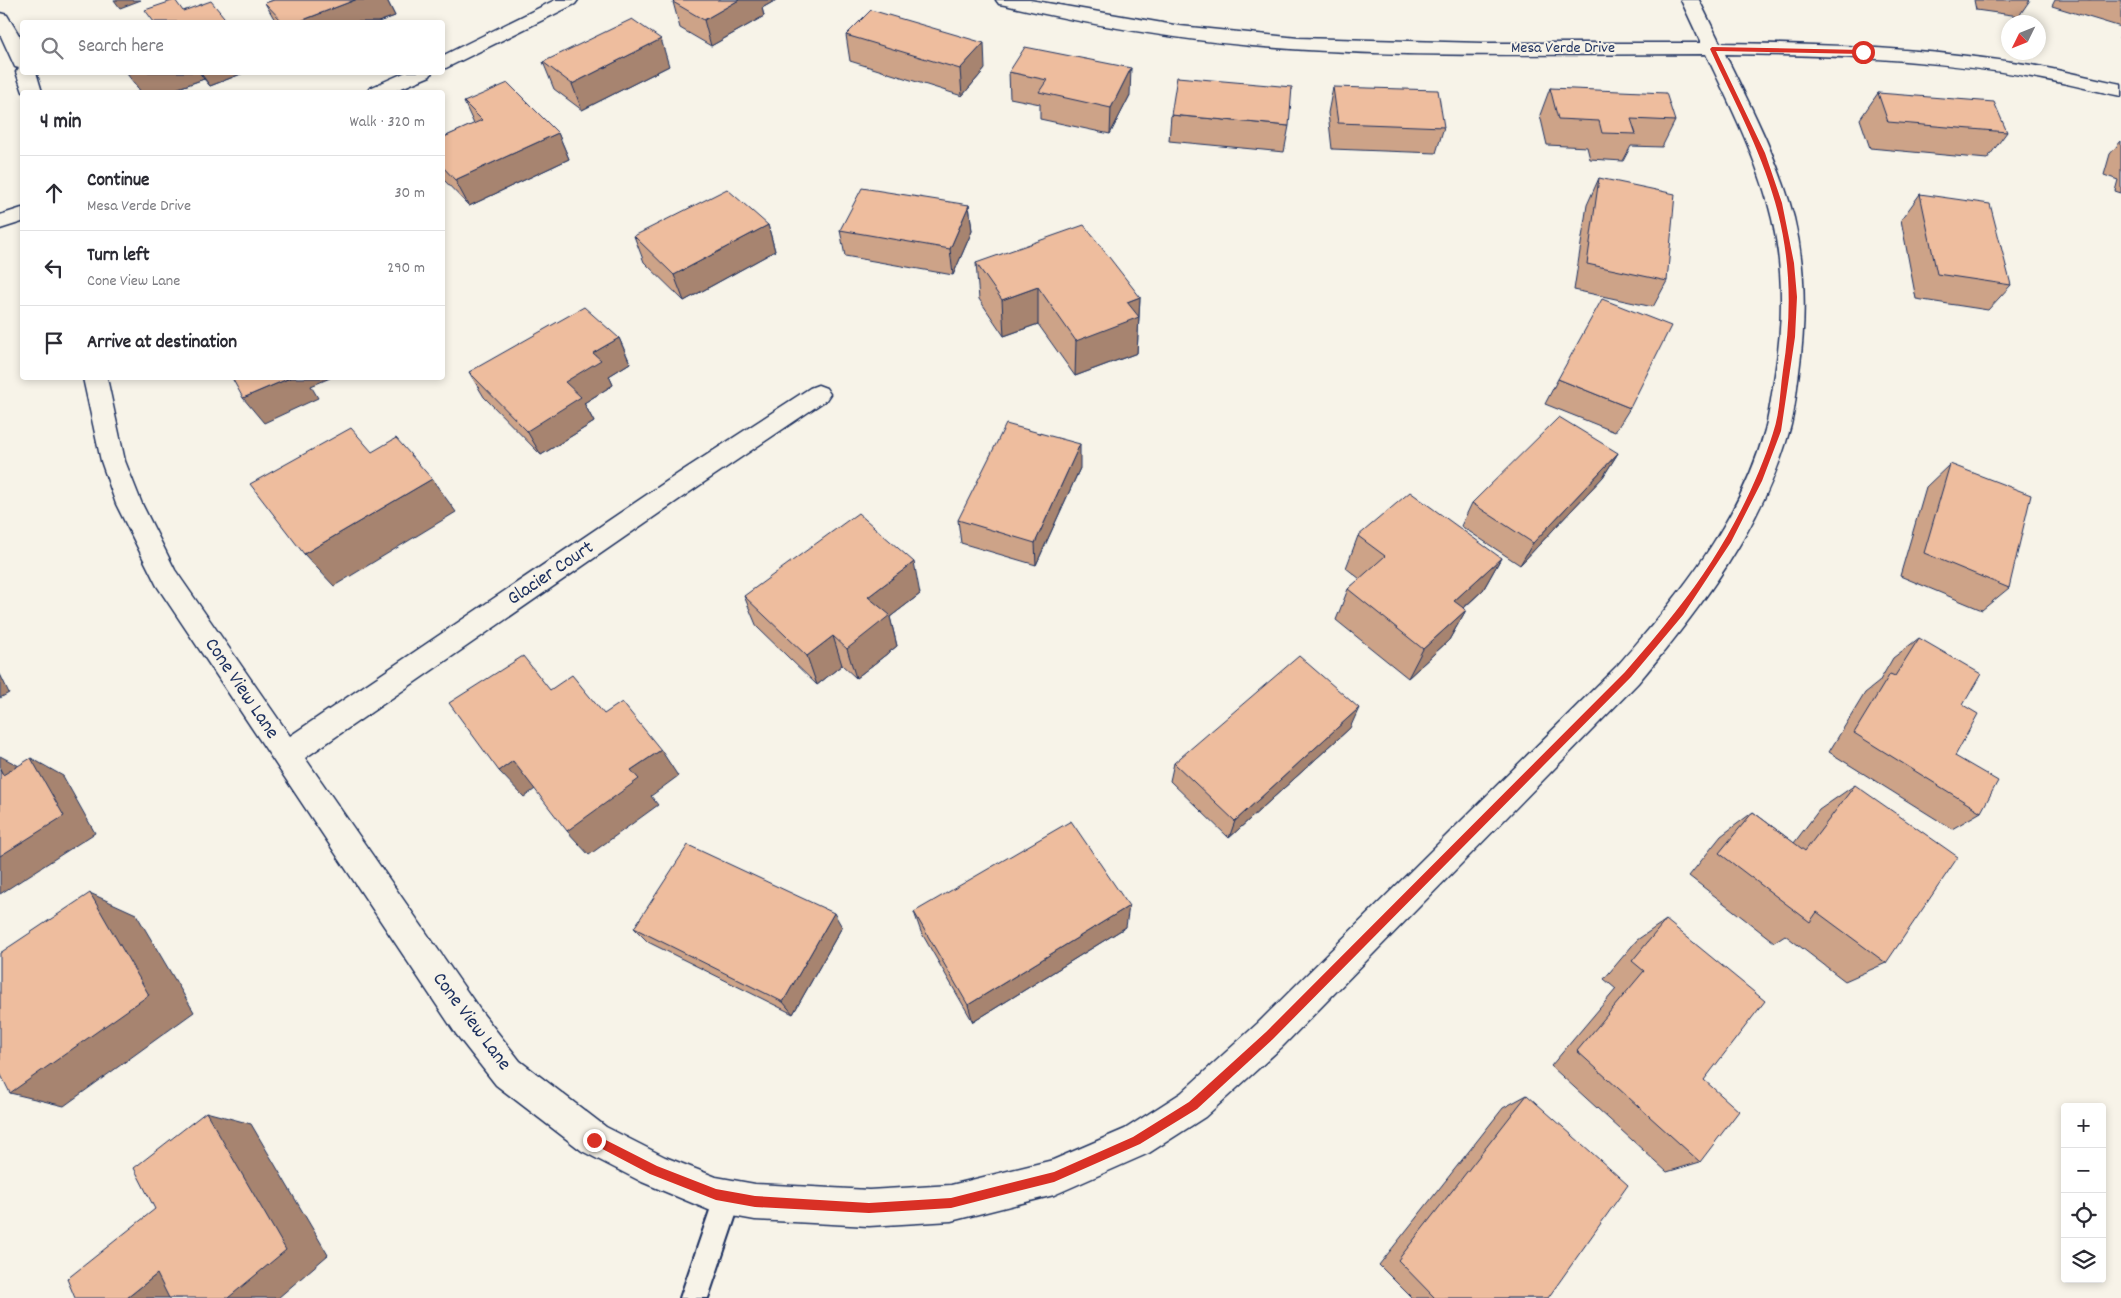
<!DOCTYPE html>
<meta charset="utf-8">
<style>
body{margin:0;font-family:Dekko,sans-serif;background:#f2f2f3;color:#2b2b33}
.controls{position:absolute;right:15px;bottom:15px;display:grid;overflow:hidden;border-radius:5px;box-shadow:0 2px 8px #0003}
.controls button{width:45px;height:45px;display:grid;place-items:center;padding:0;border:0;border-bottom:1px solid #e1e1e2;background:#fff;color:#2b2b33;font:25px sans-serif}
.compass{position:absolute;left:2001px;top:15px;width:45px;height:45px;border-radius:50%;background:#fff;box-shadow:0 2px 8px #0003;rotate:227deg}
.stop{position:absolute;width:15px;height:15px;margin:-11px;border:4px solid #d93025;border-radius:50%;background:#fff}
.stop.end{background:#d93025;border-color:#fff;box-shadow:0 1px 5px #0008}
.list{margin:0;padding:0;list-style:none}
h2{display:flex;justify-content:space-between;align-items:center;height:65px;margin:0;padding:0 20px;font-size:21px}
h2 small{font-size:16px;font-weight:400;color:#7c7c81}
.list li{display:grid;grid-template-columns:32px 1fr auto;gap:15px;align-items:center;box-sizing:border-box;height:75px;padding:0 20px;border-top:1px solid #e1e1e2}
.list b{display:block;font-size:19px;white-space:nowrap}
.list p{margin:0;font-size:16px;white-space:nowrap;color:#7c7c81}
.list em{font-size:16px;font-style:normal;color:#7c7c81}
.icon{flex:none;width:28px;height:28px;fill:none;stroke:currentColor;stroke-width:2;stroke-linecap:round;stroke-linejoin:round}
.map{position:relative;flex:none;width:2121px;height:1298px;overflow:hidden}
.search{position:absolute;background:#fff;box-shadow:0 2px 8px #0003;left:20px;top:20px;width:425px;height:55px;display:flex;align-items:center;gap:12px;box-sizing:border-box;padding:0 18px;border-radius:5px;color:#7c7c81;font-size:19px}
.panel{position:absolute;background:#fff;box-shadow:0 2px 8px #0003;left:20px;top:90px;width:425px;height:290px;border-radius:5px}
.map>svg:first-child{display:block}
</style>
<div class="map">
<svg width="2121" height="1298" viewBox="0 0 2121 1298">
<rect width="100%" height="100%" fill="#f7f3e8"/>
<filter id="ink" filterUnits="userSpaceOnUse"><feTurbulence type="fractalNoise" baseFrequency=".02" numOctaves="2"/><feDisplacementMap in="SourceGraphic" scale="10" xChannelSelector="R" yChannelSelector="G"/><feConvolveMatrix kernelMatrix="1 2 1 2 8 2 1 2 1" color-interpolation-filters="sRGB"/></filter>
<g filter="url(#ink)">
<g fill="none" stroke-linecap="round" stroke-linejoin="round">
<defs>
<path id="lane" d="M728,1183L738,1187L742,1197L708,1298H680L718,1187Z"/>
<path id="street" d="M555,0H578L575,4L442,70V56Z
M996,0H1030L1180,26L1298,38L1482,43H1701L1681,0H1699L1720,43C1824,44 1929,48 2031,65C2061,70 2091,78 2121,84V96C2091,90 2062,82 2032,77C1931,59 1827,55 1725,54C1751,107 1779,161 1794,218C1806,268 1806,321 1799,372C1796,392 1795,413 1789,432C1762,528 1701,608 1638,683L1282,1047L1205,1117L1149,1153L1054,1195L951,1221L869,1226L755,1220L716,1213L642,1182L582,1151L496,1085L456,1034L157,586L116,504L101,461L83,378H107L125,461L142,504L175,570L290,736L682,471L810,388L818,385L826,388L830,394L826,400L700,485L305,758L480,1010L520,1061L606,1127L665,1157L716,1177L755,1184L869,1190L951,1185L1053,1160L1125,1129L1181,1093L1258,1023L1618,665C1679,596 1740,521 1765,430C1770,411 1772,392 1775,374C1783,323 1784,270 1772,219C1759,162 1731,107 1706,54C1555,54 1403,59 1252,46C1169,38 1086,24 1005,5L999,4Z
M0,13L7,15L22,40V72H36L42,92H23L16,72L19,68L15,67L0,34Z
M406,72H432L430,76L392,92H367L370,88Z
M22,208V222L0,229V215Z"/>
</defs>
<use href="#lane" stroke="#1b2f5e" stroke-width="4"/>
<use href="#street" stroke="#1b2f5e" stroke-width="3"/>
<use href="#lane" fill="#f7f3e8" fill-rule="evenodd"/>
<use href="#street" fill="#f7f3e8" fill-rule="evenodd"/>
</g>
<path fill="#cda388" stroke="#1b2f5e" d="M274,0H387L395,16L378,22H276L265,3Z
M675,0H776L762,8L764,16L711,46L680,28L673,2Z
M1974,0H2030L2019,16L1976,10Z
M2055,0H2121V27L2052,6Z
M2121,32V39L2119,38Z
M846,35L985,69L962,96L850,61Z
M543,62L669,66L582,110L554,89Z
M127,72H246L210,86L204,79L167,92H141Z
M1009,72L1130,95L1110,134L1040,119V104L1010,98Z
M1333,87L1444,127L1436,153L1332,149L1328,113Z
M1550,88L1675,121L1662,147L1631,146L1623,161L1590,159L1587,147L1547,145L1540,115Z
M1878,93L2007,132L1987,159L1870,148L1860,119Z
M464,102L558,133L569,159L469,206L442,178V138L474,124Z
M1171,115L1289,126L1284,152L1169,141Z
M2121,141V193L2115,191L2118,180L2104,175L2110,154Z
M1599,178L1667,281L1653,307L1574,290L1587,205Z
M1920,194L2011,285L1988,310L1916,299L1901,220Z
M969,205L972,231L953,275L845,256L840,230Z
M768,225L775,251L684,301L644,262L634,236Z
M976,263L1140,297L1137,353L1075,376L1038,324L1004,336L979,299Z
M619,338L630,363L609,376L613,385L584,403L594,422L541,455L484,397L469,372Z
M1558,379L1630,408L1615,432L1545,404Z
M1618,453L1603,477L1520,565L1461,526L1472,503Z
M1950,464L2009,588L1982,610L1900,576L1926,487Z
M1080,468L1036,565L961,543L958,520Z
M1358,536L1501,558L1483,590L1464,608L1466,610L1449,640L1408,678L1336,620L1348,589L1360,579L1346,568Z
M920,594L890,617L897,646L856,678L842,665L817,685L757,627L744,596Z
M1919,638L1963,705L1955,756L1981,812L1952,829L1829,752L1865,693L1879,682L1893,658Z
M1350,728L1229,838L1170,781L1174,763Z
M1855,785L1886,963L1845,981L1785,935L1774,942L1689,876L1721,836L1753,812L1794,843L1819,810Z
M914,912L1126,927L973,1022L921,932Z
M1666,920L1704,1080L1700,1162L1667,1172L1551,1066L1616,989L1604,979L1637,940Z
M842,927L793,1014L648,942L634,928Z
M1527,1095L1548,1298H1412L1379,1265L1503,1108Z"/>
<path fill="#a7846f" stroke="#1b2f5e" d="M114,0H141L120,8Z
M355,0H387L395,16L378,22H298Z
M739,0H776L762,8L764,16L711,46L704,20Z
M661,39L669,66L582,110L572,84Z
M984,43L985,69L962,96L960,69Z
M1131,68L1130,95L1110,134L1111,108Z
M131,72H199L204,79L167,92H141L127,74Z
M200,72H246L210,86Z
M558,133L569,159L469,206L455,180Z
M969,205L972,231L953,275L950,249Z
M768,225L775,251L684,301L674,275Z
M1038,287V324L1004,336L1002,300Z
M1140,297L1137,353L1075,376L1076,341L1127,302Z
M619,338L630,363L609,376L613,385L584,403L594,422L541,455L527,431L565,382L593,353Z
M290,378H330L311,386L318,398L264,423L243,398Z
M1080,444V468L1036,565L1035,543Z
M1618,453L1603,477L1520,565L1533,543Z
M432,479L456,512L334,586L304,554Z
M1501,558L1483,590L1438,631L1454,601Z
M914,562L920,594L890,617L897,646L856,678L847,649L868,597Z
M1466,610L1449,640L1408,678L1423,649Z
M833,636L842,665L817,685L807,656Z
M0,674L9,693L0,698Z
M1359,708L1350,728L1229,838L1235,821Z
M661,750L678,776L651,796L658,805L589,855L567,831L631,770Z
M0,756L23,768L3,775L0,769Z
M31,758L63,776L95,833L0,894V856Z
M513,761L538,787L524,797L499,771Z
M90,893L136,914L194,1012L64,1106L10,1093Z
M1129,906L1126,927L973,1022L968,1005Z
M834,913L842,927L793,1014L783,1002Z
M206,1112L251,1124L328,1255L278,1298H228Z
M157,1274L182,1298H127Z"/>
<path fill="#eebd9e" stroke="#1b2f5e" d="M175,0L183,11L211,1L228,22H154L145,10Z
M274,0H355L298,22H283L265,3Z
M675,0H739L704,20L673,2Z
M871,10L984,43L960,69L846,35Z
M632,19L661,39L572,84L543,62Z
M1025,47L1131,68L1111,108L1039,92L1047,80L1009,72Z
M1177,77L1292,87L1289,126L1171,115Z
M508,83L558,133L455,180L442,166V138L482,120L464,102Z
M1333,87L1438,90L1444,127L1338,123Z
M1550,88L1666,93L1675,121L1631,119L1636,134L1602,133L1599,121L1558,119Z
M1878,93L1994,102L2007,132L1888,122Z
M1599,178L1675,194L1667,281L1587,264Z
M862,188L969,205L950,249L840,230Z
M727,189L768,225L674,275L634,236Z
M1920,194L1990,204L2011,285L1937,274Z
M1084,225L1140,297L1127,302L1139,317L1076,341L1038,287L1002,300L976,263Z
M1602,299L1671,326L1630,408L1558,379Z
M584,307L619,338L593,353L601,360L565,382L581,397L527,431L469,372Z
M232,378H290L243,398Z
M1559,417L1618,453L1533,543L1472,503Z
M1006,424L1080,444L1035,543L958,520Z
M351,428L372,452L396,438L432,479L304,554L250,484Z
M1950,464L2031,495L2009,588L1924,553Z
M1410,492L1501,558L1454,601L1466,610L1423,649L1348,589L1385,556L1358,536Z
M858,513L914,562L868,597L890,615L847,649L833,636L807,656L744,596Z
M1919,638L1981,674L1963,705L1978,714L1955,756L1998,781L1981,812L1854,733L1890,674L1895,676Z
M523,656L550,690L572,675L604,714L622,702L661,750L631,770L639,779L567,831L513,761L499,771L449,703Z
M1299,656L1359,708L1235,821L1174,763Z
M31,758L64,816L0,856V769L3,775Z
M1855,785L1958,857L1886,963L1817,912L1810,922L1719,853L1753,812L1805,851Z
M1071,821L1129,906L968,1005L914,912Z
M688,845L834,913L783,1002L634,928Z
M90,893L149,995L10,1093L0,1073V953Z
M1666,920L1765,1001L1704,1080L1739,1111L1700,1162L1577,1051L1644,971L1632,961Z
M1527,1095L1628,1185L1548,1298H1435L1398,1260Z
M206,1112L286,1250L228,1298H169L157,1274L127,1298H75L67,1279L155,1209L134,1168Z"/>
</g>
<path fill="#d93025" d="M1712,47L1863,50L1866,52L1863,54L1716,51L1765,153L1782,203L1794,263L1797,297L1795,337L1781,431L1762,481L1731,542L1683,615L1631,677L1273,1039L1197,1109L1140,1144L1054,1182L951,1208L869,1213L755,1207L716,1200L650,1174L591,1143V1136L594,1134L657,1166L716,1189L755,1196L869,1203L951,1198L1054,1172L1133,1137L1189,1102L1266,1032L1625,672C1642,652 1660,632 1676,611C1717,560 1753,496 1773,433C1780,413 1780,390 1783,370C1792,313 1791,257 1775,202C1760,148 1733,99 1710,49Z"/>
<g text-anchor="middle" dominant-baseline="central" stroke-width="4" stroke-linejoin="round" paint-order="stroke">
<g font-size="16" fill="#1b2f5e" stroke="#f7f3e8">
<text x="1563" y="48">Mesa Verde Drive</text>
</g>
<g font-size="20" fill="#1b2f5e" stroke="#f7f3e8">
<text transform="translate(551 574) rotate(-34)">Glacier Court</text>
<text transform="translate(241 689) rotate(56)">Cone View Lane</text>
<text transform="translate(471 1022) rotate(53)">Cone View Lane</text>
</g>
</g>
</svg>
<div class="controls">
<button>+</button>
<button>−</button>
<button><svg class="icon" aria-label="locate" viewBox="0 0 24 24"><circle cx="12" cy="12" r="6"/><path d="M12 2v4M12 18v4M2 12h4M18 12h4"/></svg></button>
<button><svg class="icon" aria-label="layers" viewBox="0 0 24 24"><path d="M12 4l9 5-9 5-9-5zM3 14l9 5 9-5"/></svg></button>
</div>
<svg class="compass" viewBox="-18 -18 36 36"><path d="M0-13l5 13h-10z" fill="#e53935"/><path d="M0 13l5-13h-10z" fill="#7c7c81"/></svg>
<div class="stop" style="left:1863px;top:52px"></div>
<div class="stop end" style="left:594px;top:1140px"></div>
<div class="search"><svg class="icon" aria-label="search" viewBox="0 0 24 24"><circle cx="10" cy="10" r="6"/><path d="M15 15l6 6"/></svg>Search here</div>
<section class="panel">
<h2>4 min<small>Walk · 320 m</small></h2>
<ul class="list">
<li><svg class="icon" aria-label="ahead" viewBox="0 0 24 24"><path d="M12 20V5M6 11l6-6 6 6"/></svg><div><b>Continue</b><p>Mesa Verde Drive</p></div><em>30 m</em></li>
<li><svg class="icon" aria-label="left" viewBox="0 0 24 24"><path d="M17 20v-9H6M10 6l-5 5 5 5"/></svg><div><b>Turn left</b><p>Cone View Lane</p></div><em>290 m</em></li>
<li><svg class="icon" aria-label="arrive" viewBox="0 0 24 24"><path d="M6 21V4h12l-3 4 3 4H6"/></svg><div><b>Arrive at destination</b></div></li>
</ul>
</section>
</div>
